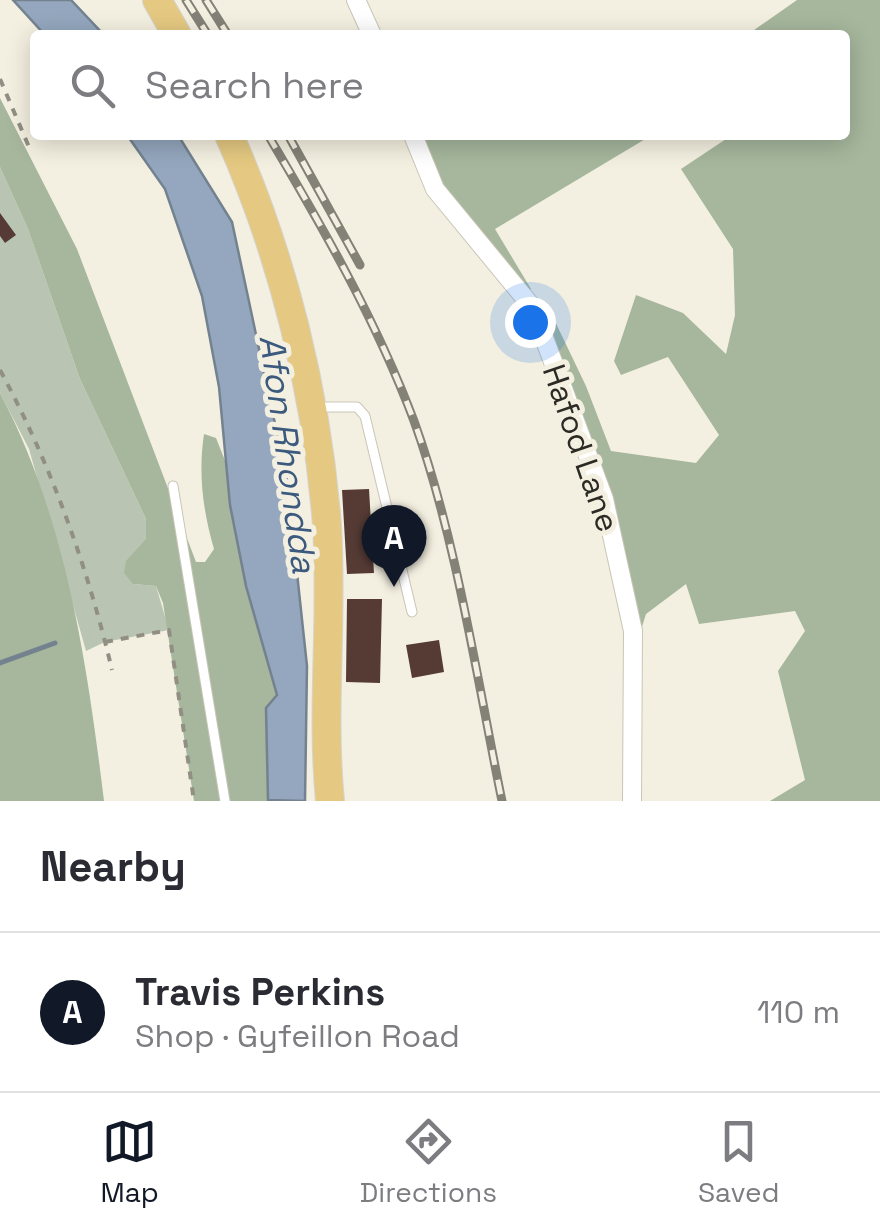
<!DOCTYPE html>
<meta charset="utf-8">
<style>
body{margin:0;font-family:"Space Grotesk",sans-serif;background:#f7f7f7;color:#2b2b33}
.you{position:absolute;left:530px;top:322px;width:35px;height:35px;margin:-25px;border:8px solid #fff;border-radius:50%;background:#1a73e8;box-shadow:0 0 0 15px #1a73e833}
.badge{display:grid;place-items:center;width:65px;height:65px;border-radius:50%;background:#111827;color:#fff;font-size:32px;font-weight:700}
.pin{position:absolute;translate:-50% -82px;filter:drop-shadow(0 2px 5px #0008)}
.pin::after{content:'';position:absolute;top:52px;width:35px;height:30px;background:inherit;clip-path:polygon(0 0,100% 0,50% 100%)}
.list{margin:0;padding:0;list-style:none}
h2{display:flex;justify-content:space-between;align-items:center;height:130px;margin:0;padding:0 40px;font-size:42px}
h2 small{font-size:32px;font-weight:400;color:#7c7c81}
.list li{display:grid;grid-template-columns:65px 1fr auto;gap:30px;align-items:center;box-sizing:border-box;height:160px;padding:0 40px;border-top:2px solid #e1e1e2}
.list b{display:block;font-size:38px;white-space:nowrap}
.list p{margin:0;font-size:32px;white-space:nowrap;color:#7c7c81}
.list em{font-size:32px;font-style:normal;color:#7c7c81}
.icon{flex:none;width:55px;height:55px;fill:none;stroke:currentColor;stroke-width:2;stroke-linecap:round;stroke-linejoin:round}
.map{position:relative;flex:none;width:880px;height:801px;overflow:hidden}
.search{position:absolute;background:#fff;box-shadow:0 5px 25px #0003;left:30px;right:30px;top:30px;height:110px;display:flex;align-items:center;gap:25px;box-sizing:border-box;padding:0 35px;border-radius:10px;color:#7c7c81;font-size:38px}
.sheet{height:290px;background:#fff}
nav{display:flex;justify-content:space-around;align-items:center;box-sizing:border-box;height:140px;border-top:2px solid #e1e1e2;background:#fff;font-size:28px;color:#7c7c81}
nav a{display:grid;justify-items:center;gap:5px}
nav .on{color:#111827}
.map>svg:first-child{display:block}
</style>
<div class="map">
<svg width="880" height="801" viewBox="0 0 880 801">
<rect width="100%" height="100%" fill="#f4f0e1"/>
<path fill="#b9c5b2" d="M0,167L28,229L80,379L146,519V539L133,584L156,586L169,630L105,642L86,651L29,449L0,393Z"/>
<path fill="#a6b79d" d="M797,0H880V801H770L805,780L778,671L805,631L795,611L699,624L686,584L646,614L641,630L540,316L550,311L586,386L611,451L696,463L719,435L668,357L621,375L614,361L636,295L683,313L726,354L735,315L733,249L681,169L732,135H845V35H747Z
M0,98L77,249L196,562H205L214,549C203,511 198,474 204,434L216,438L226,463L246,586L276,681L277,695L266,708L268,801H194L163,603L156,586L133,584L124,573L126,561L146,539V519L80,379L28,229L0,167Z
M418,135H533L569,140L588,135H652L495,229L531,289L525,292L433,172Z
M0,393C66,518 87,662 104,801H0Z"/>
<path fill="#94a7be" stroke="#748290" stroke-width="2.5" d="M13,0H71L104,35H45Z
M127,135H178L232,222L287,480L307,666L305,801L268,800L266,708L277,695L246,586L230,505L219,387L202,296L165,189Z"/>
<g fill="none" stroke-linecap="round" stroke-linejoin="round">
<path stroke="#748290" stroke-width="5" d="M0,663L55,643"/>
</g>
<path fill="#563b35" d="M0,213L16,235L5,243L0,236Z
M369,489L374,573L347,574L342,490Z
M347,599H382L380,683L346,682Z
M439,640L444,672L412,678L406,645Z"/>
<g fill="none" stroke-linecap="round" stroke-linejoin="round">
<defs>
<path id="service" d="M314,407H357L365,416L412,612
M173,486L225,801"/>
<path id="minor" d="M356,0L372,35
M413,135L435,189L533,308L604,499L633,631L632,801"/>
<path id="primary" d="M157,0L177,35
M229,135C283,256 317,394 327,526C333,618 321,710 330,801"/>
</defs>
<use href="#service" stroke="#c9c5b7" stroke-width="11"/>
<use href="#minor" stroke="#c9c5b7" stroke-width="20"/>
<use href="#primary" stroke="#d5d4d3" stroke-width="30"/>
<path stroke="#918f84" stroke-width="4" stroke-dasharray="8 8" stroke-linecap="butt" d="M0,79L29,147
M0,370C50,462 88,568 112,670
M105,642L169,630L194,801"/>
<use href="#service" stroke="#fff" stroke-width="9"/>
<use href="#minor" stroke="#fff" stroke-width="18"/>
<use href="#primary" stroke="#e5c982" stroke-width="28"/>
<defs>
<path id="rail" d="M186,0L208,35
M206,0L228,35
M268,135C323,228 376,320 414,421C456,537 477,679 502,801
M288,135L360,265"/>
</defs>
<use href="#rail" stroke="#848177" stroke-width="9"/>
<use href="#rail" stroke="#f4f0e1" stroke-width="5" stroke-dasharray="15" stroke-linecap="butt"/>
</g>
<g text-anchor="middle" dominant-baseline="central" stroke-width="10" stroke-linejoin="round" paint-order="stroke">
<g font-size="32" fill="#2b2a24" stroke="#f4f0e1">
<text transform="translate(581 448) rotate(71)">Hafod Lane</text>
</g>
<g font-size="35" font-style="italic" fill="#3c597e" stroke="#f4f0e1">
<text transform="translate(288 454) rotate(82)">Afon Rhondda</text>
</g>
</g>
</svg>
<div class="you"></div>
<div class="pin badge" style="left:394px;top:587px">A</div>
<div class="search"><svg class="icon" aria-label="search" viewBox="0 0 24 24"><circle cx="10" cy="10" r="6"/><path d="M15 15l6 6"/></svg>Search here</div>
</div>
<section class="sheet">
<h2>Nearby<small></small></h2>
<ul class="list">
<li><span class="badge">A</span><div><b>Travis Perkins</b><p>Shop · Gyfeillon Road</p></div><em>110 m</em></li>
</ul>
</section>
<nav>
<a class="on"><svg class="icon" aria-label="map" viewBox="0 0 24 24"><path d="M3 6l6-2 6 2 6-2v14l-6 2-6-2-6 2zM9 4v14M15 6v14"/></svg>Map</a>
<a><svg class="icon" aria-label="directions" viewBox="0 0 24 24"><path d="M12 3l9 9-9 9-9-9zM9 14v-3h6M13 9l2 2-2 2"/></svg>Directions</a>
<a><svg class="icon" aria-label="saved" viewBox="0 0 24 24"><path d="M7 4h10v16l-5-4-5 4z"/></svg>Saved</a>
</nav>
